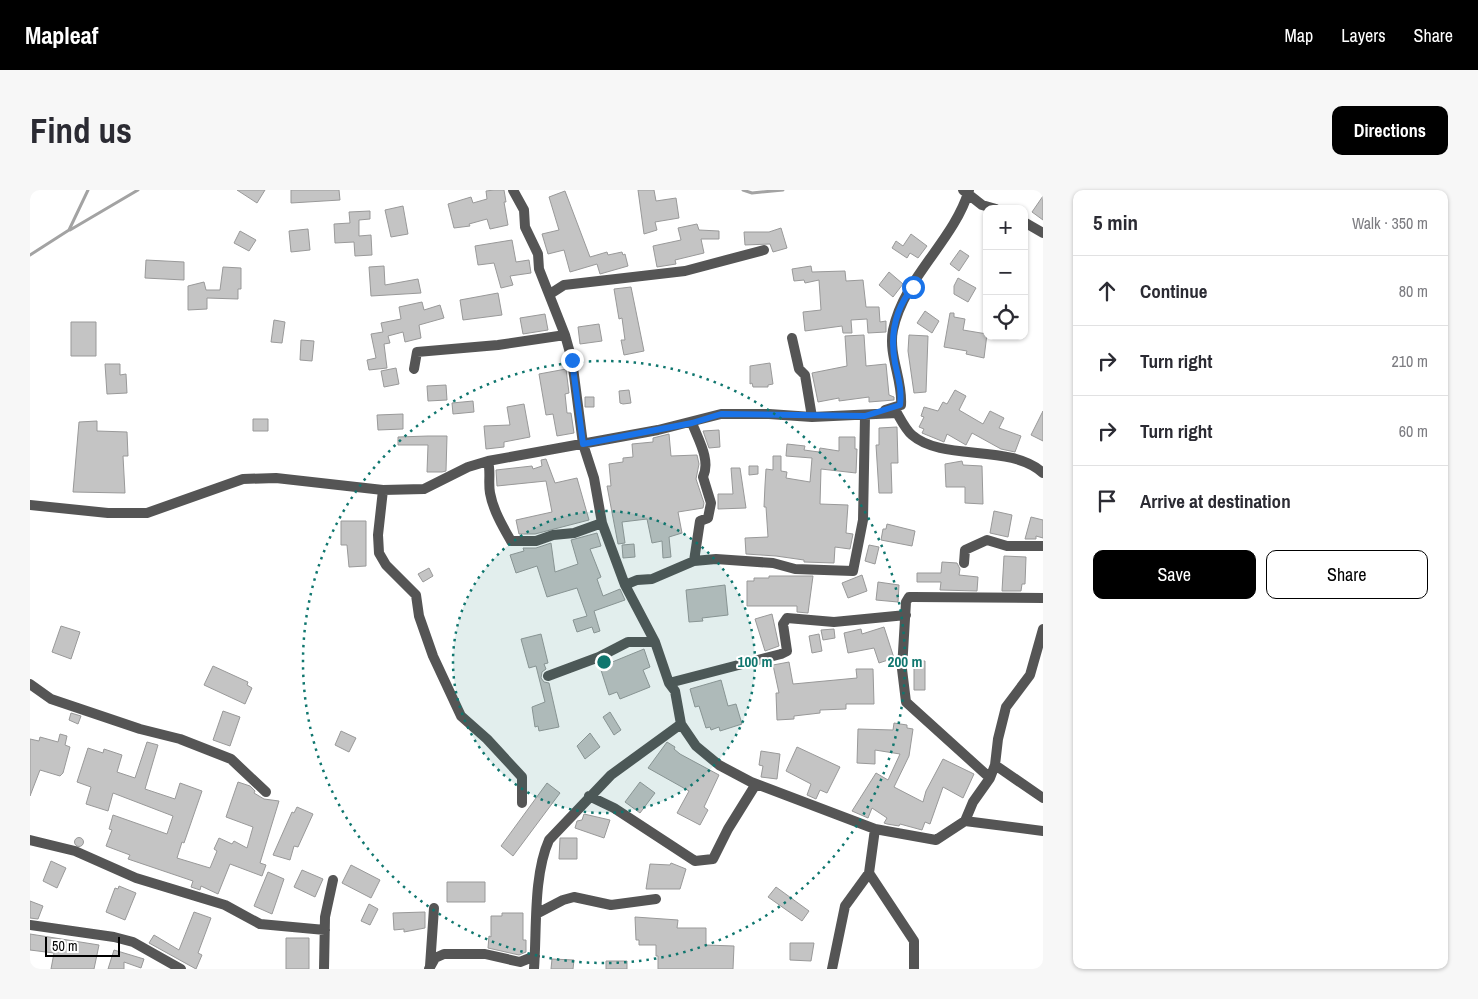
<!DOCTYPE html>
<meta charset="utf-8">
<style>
body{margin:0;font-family:"Archivo Narrow",sans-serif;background:#f7f7f7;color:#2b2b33}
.controls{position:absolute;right:15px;top:15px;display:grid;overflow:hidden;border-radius:10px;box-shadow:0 1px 4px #0004}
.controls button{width:45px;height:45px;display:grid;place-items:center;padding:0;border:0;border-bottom:1px solid #e1e1e2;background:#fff;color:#2b2b33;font:25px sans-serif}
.scale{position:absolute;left:15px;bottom:12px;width:75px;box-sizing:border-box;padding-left:5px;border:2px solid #000;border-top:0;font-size:14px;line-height:18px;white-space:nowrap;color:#000;-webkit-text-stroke:4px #fff;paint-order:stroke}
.stop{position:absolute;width:15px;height:15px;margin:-11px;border:4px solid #1a73e8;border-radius:50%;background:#fff}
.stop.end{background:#1a73e8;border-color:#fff;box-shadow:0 1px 5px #0008}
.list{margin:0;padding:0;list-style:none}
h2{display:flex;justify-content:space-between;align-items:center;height:65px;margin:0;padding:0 20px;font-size:21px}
h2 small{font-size:16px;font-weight:400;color:#7c7c81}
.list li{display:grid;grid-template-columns:32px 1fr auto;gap:15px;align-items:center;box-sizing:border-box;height:70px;padding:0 20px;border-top:1px solid #e1e1e2}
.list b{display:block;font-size:19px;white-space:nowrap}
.list em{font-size:16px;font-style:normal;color:#7c7c81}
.actions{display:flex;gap:10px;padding:15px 20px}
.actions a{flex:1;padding:11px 0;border:1px solid #000;border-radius:10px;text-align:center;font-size:18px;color:#000}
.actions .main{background:#000;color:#fff}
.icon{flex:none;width:28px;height:28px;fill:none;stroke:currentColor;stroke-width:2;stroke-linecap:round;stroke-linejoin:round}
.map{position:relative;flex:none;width:1013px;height:779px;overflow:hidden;border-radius:10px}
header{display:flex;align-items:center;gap:30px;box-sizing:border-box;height:70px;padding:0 25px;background:#000;color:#fff}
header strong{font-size:24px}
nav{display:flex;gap:28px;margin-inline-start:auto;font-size:18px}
.intro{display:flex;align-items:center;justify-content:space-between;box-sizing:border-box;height:120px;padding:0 30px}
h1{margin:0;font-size:35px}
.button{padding:12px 22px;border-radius:10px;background:#000;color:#fff;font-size:18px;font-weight:700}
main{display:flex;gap:30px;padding:0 30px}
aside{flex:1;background:#fff;border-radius:10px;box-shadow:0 1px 4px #0004}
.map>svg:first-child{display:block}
</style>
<header>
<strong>Mapleaf</strong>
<nav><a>Map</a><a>Layers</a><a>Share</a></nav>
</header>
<div class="intro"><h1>Find us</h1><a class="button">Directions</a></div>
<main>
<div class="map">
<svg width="1013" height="779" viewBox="0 0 1013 779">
<rect width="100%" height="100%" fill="#fff"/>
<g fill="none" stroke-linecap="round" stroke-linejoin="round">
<path stroke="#a3a3a3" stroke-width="3" d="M713,0L722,3L753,0
M40,40L108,0
M0,65L39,40L58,0"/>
</g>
<path fill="#c4c4c4" stroke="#999" d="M207,0H235L227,13Z
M261,0H309L310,10L261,13Z
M464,0H474L476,12H474L478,35L460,39L457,29L439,34L440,36L424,38L418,14L441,7L443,13L457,9L456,1Z
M608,0H624L626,11L646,8L649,28L625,32L627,40L614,44Z
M535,1L560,67L577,62L578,65L592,62L593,65L595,64L598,76L570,84L567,74L540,82L534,60L518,64L512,44L529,40L519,7Z
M1013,6V30L1002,22Z
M373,16L378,44L361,47L355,20Z
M340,21V29L329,30V46L341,45L342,65L325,66L324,52L305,53L304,34L320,33L319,22Z
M667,34L669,40L689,41V49H671L674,63L645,70L646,74L627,77L623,56L651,50L648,38Z
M751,38L757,58L743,62L740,54L715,55L714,42H739Z
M278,39L280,60L261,62L259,41Z
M210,41L226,50L219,61L204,53Z
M881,44L897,56L888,68L880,63L877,68L862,58L866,51L873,56Z
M482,50L486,72L499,70L501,83L480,86L483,95L471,98L464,73L448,75L445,56Z
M930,60L939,66L929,81L920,74Z
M116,70L154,72V90L115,88Z
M354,76L355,95L388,89L391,103L341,106L339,77Z
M781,76L782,82L815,81L816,91L833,90L836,117H849L850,132L856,131V142L838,143L837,129L821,130L822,143H813L812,136L775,141L773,122L791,120L789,90L775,93L774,90L764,91L762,79Z
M193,77L211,78V99H208V109L177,108V119L158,120V96L174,92L176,100H190Z
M859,82L873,94L863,107L849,95Z
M928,88L946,98L938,112L924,104V96Z
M601,97L614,161L594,165L591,150H595L592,128L589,129L584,99Z
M468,103L472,125L433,130L430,110Z
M392,112L394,120L410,115L414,128L389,135L391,148L375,152L373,142L358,146L360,153L354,154L357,178L339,180L337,170L346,168L341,144L353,142L351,133L371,129L369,117Z
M895,121L909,131L902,143L887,133Z
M920,123H924V127L935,129L933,140L957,144L954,168L936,164L937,161L914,157Z
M515,124L518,140L493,144L490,128Z
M244,130L255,132L252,153L241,152Z
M41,132H66V166H41Z
M569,134L572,151L550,154L548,137Z
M834,145L836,176L856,174L859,205L864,207V210L839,212V207L809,211V208L788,212L782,183L817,176L815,146Z
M879,145L898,146L896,202L884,203L878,161Z
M271,150L284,151L282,171L270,170Z
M740,173L743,194L738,195V197H723L722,193L720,194V176Z
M75,174H90V185L96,184L97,203L77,204Z
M366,178L369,194L354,197L351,181Z
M536,179L539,203L535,204L537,223H541L544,243L527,246L523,224L516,225L509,184Z
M416,195L417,210L398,211L397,196Z
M599,200L601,213L593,214L590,213L589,201Z
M925,200L936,206L929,220L953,234L960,221L974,228L969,238L991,246L985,262L971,259L942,243L936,255L917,244L914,252L892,243L894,239L889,237L894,227L891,226L894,217L908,221L913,212L917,214Z
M555,207H564V217H555Z
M443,211L444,222L423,224L422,213Z
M494,214L500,247L474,252V257L456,259L454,236L480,235L477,217Z
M1013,221V251L1001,245Z
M373,224V239L348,240L347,225Z
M223,229H238V241H223Z
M67,231V241L97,242L98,266H93L95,303L43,302L49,232Z
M867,237L868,273H861L862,303H849L846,255H849V238Z
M689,240L690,257L679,258L673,241Z
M639,244L641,266L667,265L669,274L666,289L674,313L673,318L648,322L652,343L639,347L641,367L633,368L632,351L622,353L617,329L592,332L595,353L588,354L577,296H581L579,274L593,272V268L603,267L602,254L623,252V248Z
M398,246H417L416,281L412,282H397L398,255H368V247Z
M809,247H825V259H827L826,283L791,279L790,314L818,315L816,343L823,344L820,359L805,357L804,373L774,372V370L746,366L716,364L715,348L738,347L736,317H734L735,295L736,279L743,280V266H751V281L757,282L756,288L780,292L782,268L756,266L757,254L775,256L774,260L789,262L790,258L809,261Z
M516,269L525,293L547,288L559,330L505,344H489L486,330L522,322L516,291L467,296L466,280L502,276L503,279L512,276L511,270Z
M932,271L933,275L952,276L953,314L935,313V297H916L915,274Z
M719,276H728V284L719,285Z
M701,278H710L716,318L688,319V304H703Z
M964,321L982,325L978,347L960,343Z
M1001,327L1013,330V348L1006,346V349H995Z
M311,331H336V376L319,377L317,355H311Z
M857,334L885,341L882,356L851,350L853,339H856Z
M567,343L571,356L560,359L571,387L567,389L573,406L590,399L595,410L564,421L570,441L564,443L562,437L547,442L543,430L557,426L547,398L517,407L507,376L486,383L480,365L494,361L493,358H506L521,353L525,382L548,374L541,350Z
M604,354L605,367L593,368L592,355Z
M839,355L849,357L845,374L835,371Z
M974,366L996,367L995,394H992L991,401H972Z
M912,372L927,373L930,379L929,385L948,387L947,401L910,400L911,392H887V383H911Z
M399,378L403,386L393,392L388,384Z
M832,385L837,401L818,408L812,393Z
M739,386H783L778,423L767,422V416H717V391H724V388H739Z
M848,392L869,395L868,412L846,410Z
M695,395L698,425L672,428L673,431L659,432L656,400Z
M742,424L749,456L735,461L725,429Z
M31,436L50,442L41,469L22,462Z
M854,437L864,468L849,473L844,458L818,463L814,443L831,439L832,444Z
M804,439L805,448L793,450L791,440Z
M511,444L518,473L514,474L516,479L512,482L511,488L514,492L519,493L529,537L509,541L508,536L505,537L502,517L515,512L506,476L499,478L491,449Z
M789,444L792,461L782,463L779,446Z
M614,459L620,477L613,480L620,497L590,509L587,502L579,505L570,477Z
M884,471H895V500H884Z
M759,472L763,494L827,488L826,479H843L844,514H816V519L790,520V523L764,526V529L747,530L746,503H749L743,475Z
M183,476L218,492L217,495L222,498L215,514L174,495Z
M691,490L698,516L706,514L712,534L690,541L689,537L681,540L680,537L676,538L669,516L665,517L660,499Z
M193,521L210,527L200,556L183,550Z
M580,522L591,540L584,545L573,527Z
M41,523L51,526L48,534L39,530Z
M864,533L877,535V538L883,539L879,566L864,597L893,612L896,601L913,569L944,584L933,608L913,597L900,634L895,632L892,640L870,634L869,636L857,634L854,633L857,628L842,618L838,628L822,621L846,583L858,590L870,564L845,560V574L827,573L828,539L863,540Z
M311,541L326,548L319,562L305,555Z
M560,543L570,557L555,569L547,556Z
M30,544L37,546L35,555L40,557L33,583L30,586L10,580L0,606V549L9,551L10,547L28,552Z
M117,552L128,555L115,599L145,609L150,593L172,601L154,653L152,652L147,668L180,678L187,661L184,659L189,648L202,654L204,651L217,658L223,637L196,627L208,592L220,596L225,601L224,603L234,609L249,611L230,673L236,675L232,686L200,674L188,704L171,696L170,700L161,697L163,691L98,669L100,665L76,656L82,640L79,639L83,625L137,644L143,626L83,603L78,621L56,614L61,597L47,592L58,558L73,563L74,559L92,565L87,582L105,588Z
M637,552L645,557L644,559L650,564L689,585L674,617L678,620L670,635L647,623L659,601L618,578Z
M767,557L810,577L797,603L790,600L786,609L777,605L781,594L756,581Z
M731,561L750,564L747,589L731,587L733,576L729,575Z
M610,592L625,603L610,623L595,612Z
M517,593L530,603L483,666L471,656Z
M267,617L283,624L268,657L264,656L260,670L243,665L262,622L264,623Z
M554,624L580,630L574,648L545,638L547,631L552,630Z
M44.5 652a4.5 4.5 0 1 1 9 0a4.5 4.5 0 1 1-9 0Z
M530,648H547V669H529Z
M21,671L36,678L27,698L13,691Z
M641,673L656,679L650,699H616L620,674L640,675Z
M321,675L350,690L341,708L312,693Z
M272,680L293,689L285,707L264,697Z
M238,682L254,689L242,724L224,716Z
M417,692H455V712H417Z
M89,696L106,703L95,730L76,722L85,698L88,699Z
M746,697L779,721L772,731L738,707Z
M0,711L13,716L8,729L0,728Z
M339,714L348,719L340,735L331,731Z
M164,722L181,728L168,763L172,765L166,779L119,753L124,745L149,760Z
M395,722V738L374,742V739L364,740L363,723Z
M472,723H493V750H496V762L489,765L458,758L459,746L461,747V726H472Z
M605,727L648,730L647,738H676V755L704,756L703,779H628V766H626V755H609V750H606Z
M0,744L69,755L64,779H21L24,763L0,760Z
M256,748H279V779H256Z
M760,753H784L781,771L760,770Z
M84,760L114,769L111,778L94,772V779H78Z
M522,769L544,770L543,779H521Z
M576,771H597V779H576Z"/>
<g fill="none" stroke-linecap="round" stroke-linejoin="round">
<path stroke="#555" stroke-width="10" d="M483,0L494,20L495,37L508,64L509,79L535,145L542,170L553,254L564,288L572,333L595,395L625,452L639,493L645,501L651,534L666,556L689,575L721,592L845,639L906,650L935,631L943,612L960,588L965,575L968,549L976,517L1000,485L1013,439
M933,0L952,15L966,19
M994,32L1013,43
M520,104L534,95L655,81L734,60
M762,148L769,179L775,185L782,227
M384,179L387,162L468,155L535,145
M855,220L871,215C873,190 858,165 863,140C874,87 924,51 939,0
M662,233C668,249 681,270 673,287L681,313L678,328L670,331L664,371
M458,271C461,282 458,292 460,303C463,320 473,337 481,351H506L523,345L544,343L572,333
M353,300L348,345L349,363L356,375L386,405L389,426L403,466L431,526L457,549L492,587V613
M0,315L78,323H117L213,289L246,288L353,300L394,299L438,277L458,271L628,240L691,224H739L782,227L867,223C871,230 876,240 882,245C913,272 980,253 1013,283
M934,373L935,360L957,350L977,356H1013
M595,395L607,390L622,389L664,371L686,369L743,373L765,379L823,381L833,330L835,226
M518,486L569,467L598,452H625
M639,493L751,464L757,461L753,434L757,428L804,432L876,425
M0,494L21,509L110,539L150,549L201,569L236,602
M965,575L1013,608
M960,588L876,512L872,479L876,412L879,407H883L1013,408
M559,606L584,618L665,671L683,669L698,639L726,594
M935,631L1013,641
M845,639L839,683L884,751V779
M0,650L45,661L106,688L195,715L230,734L295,740
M508,723L533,710L544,707L581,715L626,709
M0,735L84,747L103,752L151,779
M400,776L404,718
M294,779L295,727L303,690
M399,779L405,768L414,764H455L490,772L505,766
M504,779C507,740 503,686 519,650L581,585L651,534
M802,779L815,716L839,683"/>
</g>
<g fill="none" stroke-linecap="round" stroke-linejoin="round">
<path stroke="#1a73e8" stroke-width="6" d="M542,170L553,254L662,233L691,224L835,226L870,215C872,200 868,187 865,173C860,146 865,119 883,97"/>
</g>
<circle cx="574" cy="472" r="151" fill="#0f766e" fill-opacity=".12"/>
<g fill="none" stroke="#0f766e" stroke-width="2.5" stroke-dasharray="2.5 5">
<circle cx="574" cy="472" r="151"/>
<circle cx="574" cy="472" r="301"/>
</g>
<circle cx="574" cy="472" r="8" fill="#0f766e" stroke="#fff" stroke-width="2.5"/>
<g font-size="15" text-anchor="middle" font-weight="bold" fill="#0f766e" stroke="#fff" stroke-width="4" stroke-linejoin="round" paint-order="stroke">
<text x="725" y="477">100 m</text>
<text x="875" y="477">200 m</text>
</g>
</svg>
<div class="controls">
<button>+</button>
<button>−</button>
<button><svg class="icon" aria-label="locate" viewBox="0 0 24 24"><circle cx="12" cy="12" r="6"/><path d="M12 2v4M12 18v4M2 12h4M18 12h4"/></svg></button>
</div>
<div class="scale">50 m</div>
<div class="stop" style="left:883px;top:97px"></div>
<div class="stop end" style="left:542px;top:170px"></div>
</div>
<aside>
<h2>5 min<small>Walk · 350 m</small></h2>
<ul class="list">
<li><svg class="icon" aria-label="ahead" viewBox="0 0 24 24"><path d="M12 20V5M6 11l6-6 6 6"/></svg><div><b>Continue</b></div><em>80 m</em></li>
<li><svg class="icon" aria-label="right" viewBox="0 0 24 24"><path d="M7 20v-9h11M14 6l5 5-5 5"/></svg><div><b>Turn right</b></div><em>210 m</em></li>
<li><svg class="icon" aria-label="right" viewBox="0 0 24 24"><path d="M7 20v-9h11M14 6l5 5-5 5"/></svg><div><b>Turn right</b></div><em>60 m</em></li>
<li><svg class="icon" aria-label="arrive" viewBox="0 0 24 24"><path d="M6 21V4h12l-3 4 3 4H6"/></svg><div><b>Arrive at destination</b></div></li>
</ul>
<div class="actions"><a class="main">Save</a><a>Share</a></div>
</aside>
</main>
